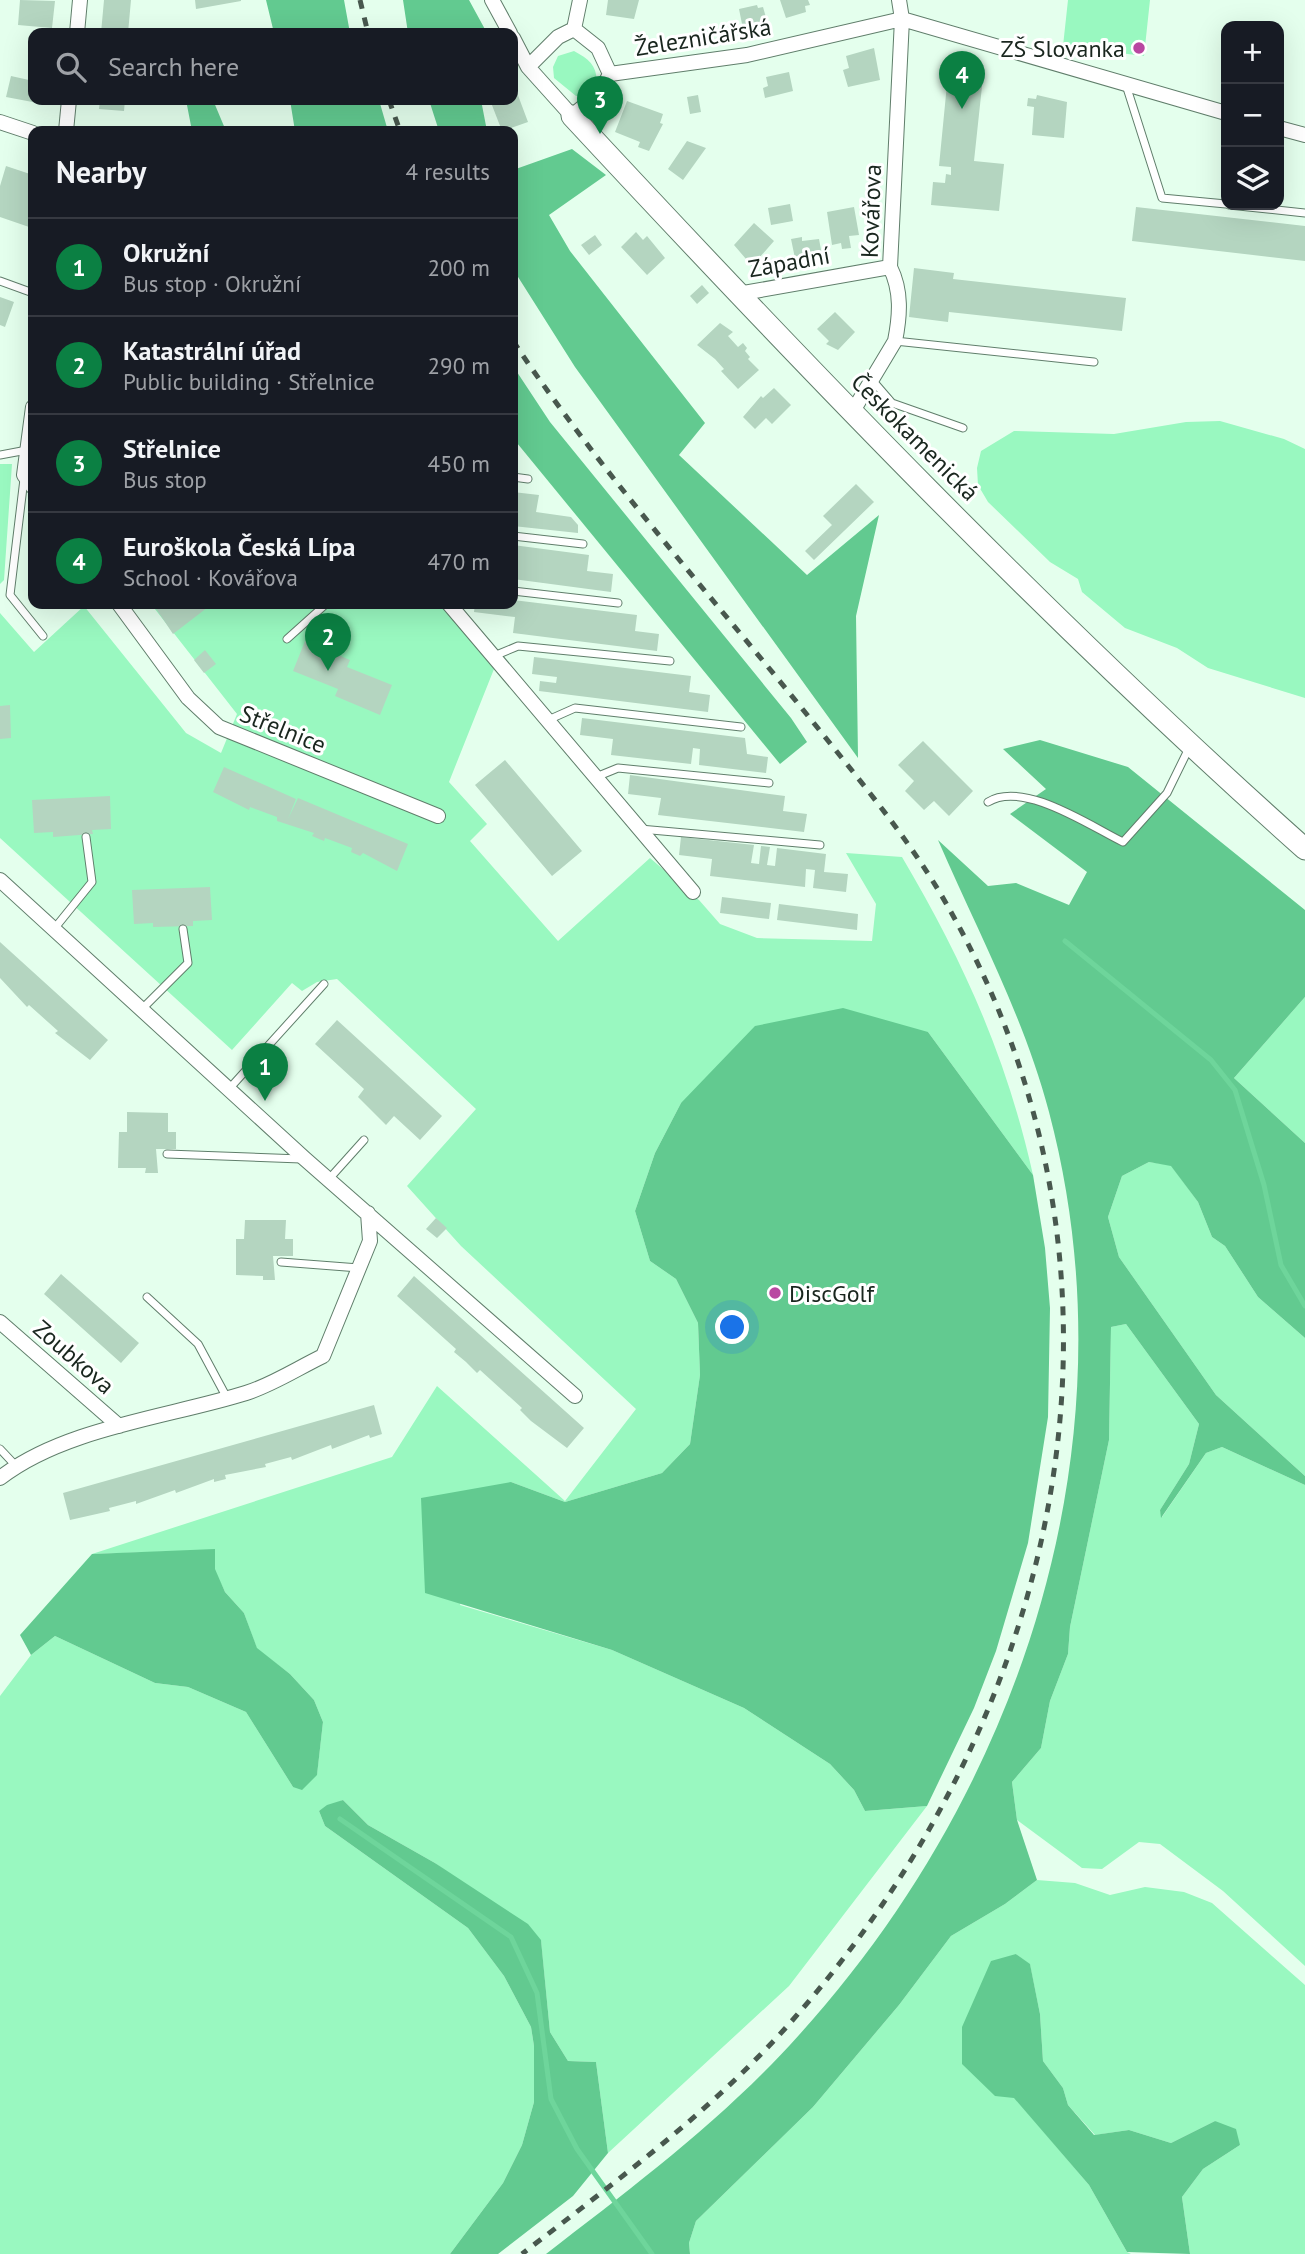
<!DOCTYPE html>
<meta charset="utf-8">
<style>
body{margin:0;font-family:"PT Sans",sans-serif;background:#20242c;color:#f1f3f6}
.controls{position:absolute;right:21px;top:21px;display:grid;overflow:hidden;border-radius:14px;box-shadow:0 7px 28px #0002}
.controls button{width:63px;height:63px;display:grid;place-items:center;padding:0;border:0;border-bottom:2px solid #363941;background:#171b24;color:#f1f3f6;font:35px sans-serif}
.you{position:absolute;left:733px;top:1328px;width:24px;height:24px;margin:-18px;border:5px solid #fff;border-radius:50%;background:#1a73e8;box-shadow:0 0 0 10px #1a73e833}
.badge{display:grid;place-items:center;width:46px;height:46px;border-radius:50%;background:#0b8043;color:#fff;font-size:23px;font-weight:700}
.pin{position:absolute;translate:-50% -58px;filter:drop-shadow(0 2px 4px #0008)}
.pin::after{content:'';position:absolute;top:37px;width:24px;height:21px;background:inherit;clip-path:polygon(0 0,100% 0,50% 100%)}
.list{margin:0;padding:0;list-style:none}
h2{display:flex;justify-content:space-between;align-items:center;height:91px;margin:0;padding:0 28px;font-size:30px}
h2 small{font-size:23px;font-weight:400;color:#9ea1a6}
.list li{display:grid;grid-template-columns:46px 1fr auto;gap:21px;align-items:center;box-sizing:border-box;height:98px;padding:0 28px;border-top:2px solid #363941}
.list b{display:block;font-size:26px;white-space:nowrap}
.list p{margin:0;font-size:23px;white-space:nowrap;color:#9ea1a6}
.list em{font-size:23px;font-style:normal;color:#9ea1a6}
.icon{flex:none;width:38px;height:38px;fill:none;stroke:currentColor;stroke-width:2;stroke-linecap:round;stroke-linejoin:round}
.map{position:relative;flex:none;width:1305px;height:2254px;overflow:hidden}
.search{position:absolute;background:#171b24;box-shadow:0 7px 28px #0002;left:28px;top:28px;width:490px;height:77px;display:flex;align-items:center;gap:18px;box-sizing:border-box;padding:0 24px;border-radius:14px;color:#9ea1a6;font-size:26px}
.panel{position:absolute;background:#171b24;box-shadow:0 7px 28px #0002;left:28px;top:126px;width:490px;height:483px;border-radius:14px}
.map>svg:first-child{display:block}
</style>
<div class="map">
<svg width="1305" height="2254" viewBox="0 0 1305 2254">
<rect width="100%" height="100%" fill="#e4ffed"/>
<path fill="#99f8c0" d="M1068,0H1150L1144,56L1063,46Z
M574,51C591,60 599,68 596,88L588,94L576,96L554,78L553,67L558,56Z
M1220,421L1284,439L1305,449V698L1208,668L1177,648L1125,628L1082,592L1078,579L1050,562L988,502L978,485L977,468L981,451L1014,431L1114,434L1186,422Z
M0,464H12L4,580L0,584Z
M151,604H440L494,669L449,782L487,824L470,841L558,941L650,858L699,900L720,924L757,938L872,941L876,904L846,853L902,857C963,960 1007,1058 1033,1175L928,1032L681,1103L655,1153L635,1211L650,1261L676,1279L698,1323L700,1375L690,1444L662,1473L565,1502L511,1482L460,1605L612,1650L744,1708L830,1764L854,1790L865,1811L927,1806L789,1986L608,2153L596,2062L568,2061L550,2032L541,1941L435,1863L368,1825L343,1800L319,1811L325,1826L468,1928L504,1976L531,2027L534,2046V2102L522,2145L503,2183L450,2254H0V1696L31,1655L55,1636L155,1683L188,1687L246,1712L293,1787L317,1774L323,1722L314,1700L290,1674L257,1649L244,1613L225,1592L214,1569L215,1550L92,1554L392,1457L437,1386L565,1501L636,1409L461,1246L407,1186L476,1109L337,979L317,982L302,991L292,983L232,1050L0,838V613L34,652L84,606L186,733L221,753L237,714Z
M1305,997V1143L1234,1078Z
M1149,1162L1171,1165L1198,1202L1212,1237L1225,1246L1258,1297L1305,1338V1476L1216,1395L1119,1257L1108,1217L1122,1176Z
M1126,1324L1199,1424L1189,1464L1160,1510L1162,1517L1206,1453L1222,1447L1305,1485V1966L1223,1891L1160,1844L1139,1842L1102,1869L1082,1868L1017,1820L1012,1782L1041,1748L1050,1701L1068,1654L1070,1627L1109,1440L1111,1327Z
M1037,1880L1075,1883L1110,1895L1145,1887L1184,1892L1212,1903L1305,1985V2254H1190L1182,2197L1203,2169L1240,2145L1215,2121L1171,2143L1129,2130L1095,2135L1068,2105L1063,2088L1043,2061L1040,2014L1030,1965L1016,1954L1014,2097L1089,2185L1127,2252L1131,2254H690L689,2243L696,2221L813,2107L899,2005L951,1936L1005,1904Z"/>
<path fill="#62ca90" d="M266,0H344L350,33H274Z
M403,0H469L487,33H408Z
M186,100H213L226,131H192Z
M290,100H379L388,131H295Z
M429,100H481L487,131H439Z
M572,149L606,175L549,215L570,251L705,423L679,455L807,575L879,515L856,616L858,758L575,367L513,269V170Z
M513,366L550,422L791,718L807,742L780,764L517,443L513,442Z
M1040,740L1128,767L1305,910V997L1234,1078L1305,1143V1338L1258,1297L1225,1246L1212,1237L1198,1202L1171,1166L1149,1162L1122,1176L1108,1217L1119,1257L1216,1395L1305,1476V1485L1222,1447L1206,1453L1161,1518L1160,1510L1189,1464L1199,1424L1126,1324L1111,1327L1109,1440L1070,1627L1068,1654L1050,1701L1041,1748L1012,1782L1017,1820L1037,1880L1005,1904L951,1936L899,2005L813,2107L696,2221L689,2243L690,2254H546C634,2186 725,2118 799,2035C1023,1788 1136,1440 1049,1112C1024,1017 977,930 938,840L988,886L1016,883L1069,905L1087,872L1010,814L1046,789L1003,749Z
M843,1008L928,1032L1033,1175L1045,1248L1050,1308L1048,1417L1028,1543L996,1651L974,1708L927,1806L865,1811L854,1790L830,1764L744,1708L612,1650L425,1593L421,1498L511,1482L565,1502L662,1473L690,1444L700,1375L698,1323L676,1279L650,1261L635,1211L655,1153L681,1103L755,1026Z
M215,1549V1569L225,1592L244,1613L257,1648L290,1674L314,1700L323,1722L317,1775L302,1790L293,1787L246,1712L188,1687L155,1683L55,1636L31,1655L20,1635L92,1554Z
M343,1800L368,1825L435,1863L528,1924L541,1940L550,2032L568,2061L596,2062L608,2153L573,2196L498,2254H450L503,2183L522,2145L534,2102V2046L531,2027L504,1976L468,1928L325,1826L319,1811L327,1805Z
M1016,1954L1030,1964L1040,2014L1043,2061L1063,2088L1068,2105L1094,2135L1129,2130L1171,2143L1215,2121L1236,2129L1240,2145L1203,2169L1182,2197L1190,2254L1127,2252L1089,2185L1014,2098L995,2096L962,2064V2027L991,1961Z"/>
<g fill="none" stroke-linecap="round" stroke-linejoin="round">
<path stroke="#6ed59b" stroke-width="5" d="M1065,941L1211,1060L1235,1090L1264,1185L1281,1265L1305,1306
M340,1819L511,1937L537,1993L551,2099L577,2149L652,2254"/>
</g>
<path fill="#b4d5c0" d="M20,0L55,1L52,28L18,25Z
M104,0H131L128,33H101Z
M195,0H241V1L196,9Z
M608,0H639L634,19L606,15Z
M780,0H808L810,5L805,6L806,12L786,18Z
M757,5L758,8L763,7L769,28L744,34L739,9Z
M874,48L880,80L848,87L843,70L849,68L846,56Z
M789,72L793,91L765,98L763,88L768,86L766,77Z
M948,74L983,77L974,161L1004,164L999,211L931,205L933,182L945,183L946,174L951,175V167L939,166Z
M11,76L29,80V76L33,77V100H44L43,104L6,97Z
M513,82L528,122L502,131L490,100H513Z
M698,95L701,112L690,114L687,97Z
M1037,95L1067,102L1064,138L1032,135L1034,107L1027,106L1028,98L1036,99Z
M100,100H125L124,111L99,109Z
M627,101L663,114L660,123L663,124L649,151L638,147L640,142L615,132Z
M687,141L706,148L683,180L668,169Z
M6,166L33,175V196L29,209L33,210L32,228L0,217V186Z
M790,204L793,221L771,225L768,208Z
M854,207L859,235L849,236L851,248L842,249L841,243L832,245L827,212Z
M1136,207L1305,226V261L1132,241Z
M754,223L774,241L752,266L734,245Z
M636,232L643,240L647,236L665,258L647,275L621,247Z
M595,235L602,245L589,255L581,245Z
M802,237V241L819,239L822,255L796,263L791,239Z
M914,268L954,273L953,279L1126,298L1122,331L949,312L948,322L909,317Z
M702,285L709,293L697,304L690,296Z
M0,297L14,302L5,327L0,325Z
M835,312L855,332L838,350L826,344L829,341L817,329Z
M720,323L733,332L728,336L738,347L743,343L747,348L745,351L750,357L748,359L759,370L738,389L721,371L724,369L715,359L697,345Z
M774,388L791,405L772,424L766,418L755,429L743,417L761,396L763,398Z
M856,484L874,502L814,560L805,551L832,525L823,516Z
M513,492L539,495L536,512L571,517L578,525V533L513,526Z
M513,545L589,555L587,571L613,574L611,592L513,579Z
M513,600L637,615L635,631L659,634L657,651L513,633L515,617L474,612L475,604H513Z
M153,604H212L173,634Z
M305,641L350,660L347,667L392,685L380,715L335,696L338,689L293,671Z
M205,650L216,664L204,673L194,660Z
M534,657L691,676L689,692L710,695L708,712L539,691L540,681L556,683L557,677L532,674Z
M10,705L11,738L0,739V706Z
M582,718L745,738L747,754L768,757L766,773L699,765L700,749L693,748L691,764L611,755L613,739L580,735Z
M923,741L973,791L949,816L934,801L924,810L905,791L914,781L898,765Z
M505,760L582,851L552,876L475,785Z
M224,767L296,799L288,819L298,798L408,844L397,871L363,853L360,856L351,852L352,848L325,838L324,841L312,836L314,833L277,821V817L250,807L249,810L213,792Z
M630,775L785,796L783,811L807,814L804,832L658,815L661,798L628,794Z
M110,796L111,829L92,830L93,834L53,837V832L34,833L32,800Z
M681,837L754,845L751,863L759,864L761,846L770,847L767,865L775,866L777,848L826,854L824,872L848,874L846,892L813,888L815,870L806,869L805,887L710,876L712,859L679,855Z
M210,887L212,920L193,921V926L153,927V923L134,924L132,890Z
M722,897L771,903L769,919L720,913Z
M779,904L858,914L857,930L777,920Z
M0,942L108,1040L90,1060L55,1033L58,1031L29,1005L27,1007L0,978Z
M337,1020L442,1116L420,1140L394,1116L386,1125L358,1097L364,1089L315,1044Z
M127,1112L168,1113V1132H176V1149H156L158,1173H145L146,1168H118L119,1132H127Z
M436,1218L447,1228L437,1238L426,1229Z
M245,1220H286L285,1239H293V1256H273L275,1280H263V1276L236,1275V1239H244Z
M61,1274L139,1343L121,1363L44,1294Z
M414,1276L584,1428L567,1448L531,1421L520,1410L522,1408L480,1370L477,1373L466,1362L454,1352L456,1349L397,1296Z
M374,1405L382,1434L370,1438L369,1435L332,1449L331,1445L292,1460L291,1457L265,1464L266,1467L225,1475L226,1479L214,1482V1479L176,1493L175,1490L136,1504V1501L109,1508L110,1511L70,1520L63,1493Z"/>
<g fill="none" stroke-linecap="round" stroke-linejoin="round">
<defs>
<path id="lane" d="M1126,85L1162,198L1226,204
M1229,205L1305,213
M0,281L33,293
M895,341L1094,362
M873,381L892,403L963,428
M0,455L27,450
M513,477L528,479
M24,479L10,595L43,636
M513,536L583,544
M513,591L618,603
M287,639L326,604
M494,656L518,646L670,661
M548,720L575,708L741,727
M596,777L618,768L769,783
M988,802C1023,780 1090,826 1123,842L1167,793L1190,746
M640,829L820,845
M54,929L92,882L86,837
M142,1009L188,963L183,929
M229,1089L324,984
M167,1154L301,1159
M329,1179L364,1140
M281,1262L359,1268
M147,1297L198,1344L227,1398
M0,1449L16,1466"/>
<path id="street" d="M492,0L510,33
M574,29L598,48L610,74
M574,29L580,0
M77,33L80,0
M513,38L528,67L572,116L600,93L610,74
M528,67L558,37L574,29
M610,74L747,55L902,19L1226,113
M0,122L33,133
M1279,128L1305,135
M66,131L69,100
M738,294L890,267
M33,407L24,475L33,487
M853,411L895,341C900,316 902,291 890,267L902,19L899,0
M119,604L188,698L219,727L438,816
M449,604L693,892
M0,880L305,1159L575,1396
M0,1322L119,1426
M0,1478C64,1428 169,1417 246,1393C272,1385 298,1368 323,1356L370,1241L368,1213"/>
<path id="secondary" d="M572,116C807,369 1047,619 1305,849"/>
</defs>
<use href="#lane" stroke="#607e6b" stroke-width="9"/>
<use href="#street" stroke="#607e6b" stroke-width="16"/>
<use href="#secondary" stroke="#607e6b" stroke-width="23"/>
<use href="#lane" stroke="#fff" stroke-width="7"/>
<use href="#street" stroke="#fff" stroke-width="14"/>
<use href="#secondary" stroke="#fff" stroke-width="21"/>
<path stroke="#48584e" stroke-width="5" stroke-dasharray="9 9" stroke-linecap="butt" d="M360,0L368,33
M389,100L400,131
M513,341C604,477 715,600 817,727C865,787 914,845 951,912C1159,1282 1063,1716 790,2023C712,2111 615,2182 522,2254"/>
</g>
<g fill="#b947a1" stroke="#fff" stroke-width="2.5">
<circle cx="1139" cy="48" r="7"/>
<circle cx="775" cy="1293" r="7"/>
</g>
<g text-anchor="middle" dominant-baseline="central" stroke-width="6" stroke-linejoin="round" paint-order="stroke">
<g font-size="24" fill="#19261e" stroke="#fff">
<text transform="translate(703 37) rotate(-9)">Železničářská</text>
<text transform="translate(871 211) rotate(-88)">Kovářova</text>
<text transform="translate(789 262) rotate(-10)">Západní</text>
<text transform="translate(915 437) rotate(45)">Českokamenická</text>
<text transform="translate(283 729) rotate(22)">Střelnice</text>
<text transform="translate(74 1357) rotate(41)">Zoubkova</text>
</g>
<g font-size="24" fill="#19261e" stroke="#fff" text-anchor="end">
<text x="1125" y="48">ZŠ Slovanka</text>
<text x="789" y="1293" text-anchor="start">DiscGolf</text>
</g>
</g>
</svg>
<div class="controls">
<button>+</button>
<button>−</button>
<button><svg class="icon" aria-label="layers" viewBox="0 0 24 24"><path d="M12 4l9 5-9 5-9-5zM3 14l9 5 9-5"/></svg></button>
</div>
<div class="you"></div>
<div class="pin badge" style="left:265px;top:1101px">1</div>
<div class="pin badge" style="left:328px;top:671px">2</div>
<div class="pin badge" style="left:600px;top:134px">3</div>
<div class="pin badge" style="left:962px;top:109px">4</div>
<div class="search"><svg class="icon" aria-label="search" viewBox="0 0 24 24"><circle cx="10" cy="10" r="6"/><path d="M15 15l6 6"/></svg>Search here</div>
<section class="panel">
<h2>Nearby<small>4 results</small></h2>
<ul class="list">
<li><span class="badge">1</span><div><b>Okružní</b><p>Bus stop · Okružní</p></div><em>200 m</em></li>
<li><span class="badge">2</span><div><b>Katastrální úřad</b><p>Public building · Střelnice</p></div><em>290 m</em></li>
<li><span class="badge">3</span><div><b>Střelnice</b><p>Bus stop</p></div><em>450 m</em></li>
<li><span class="badge">4</span><div><b>Euroškola Česká Lípa</b><p>School · Kovářova</p></div><em>470 m</em></li>
</ul>
</section>
</div>
